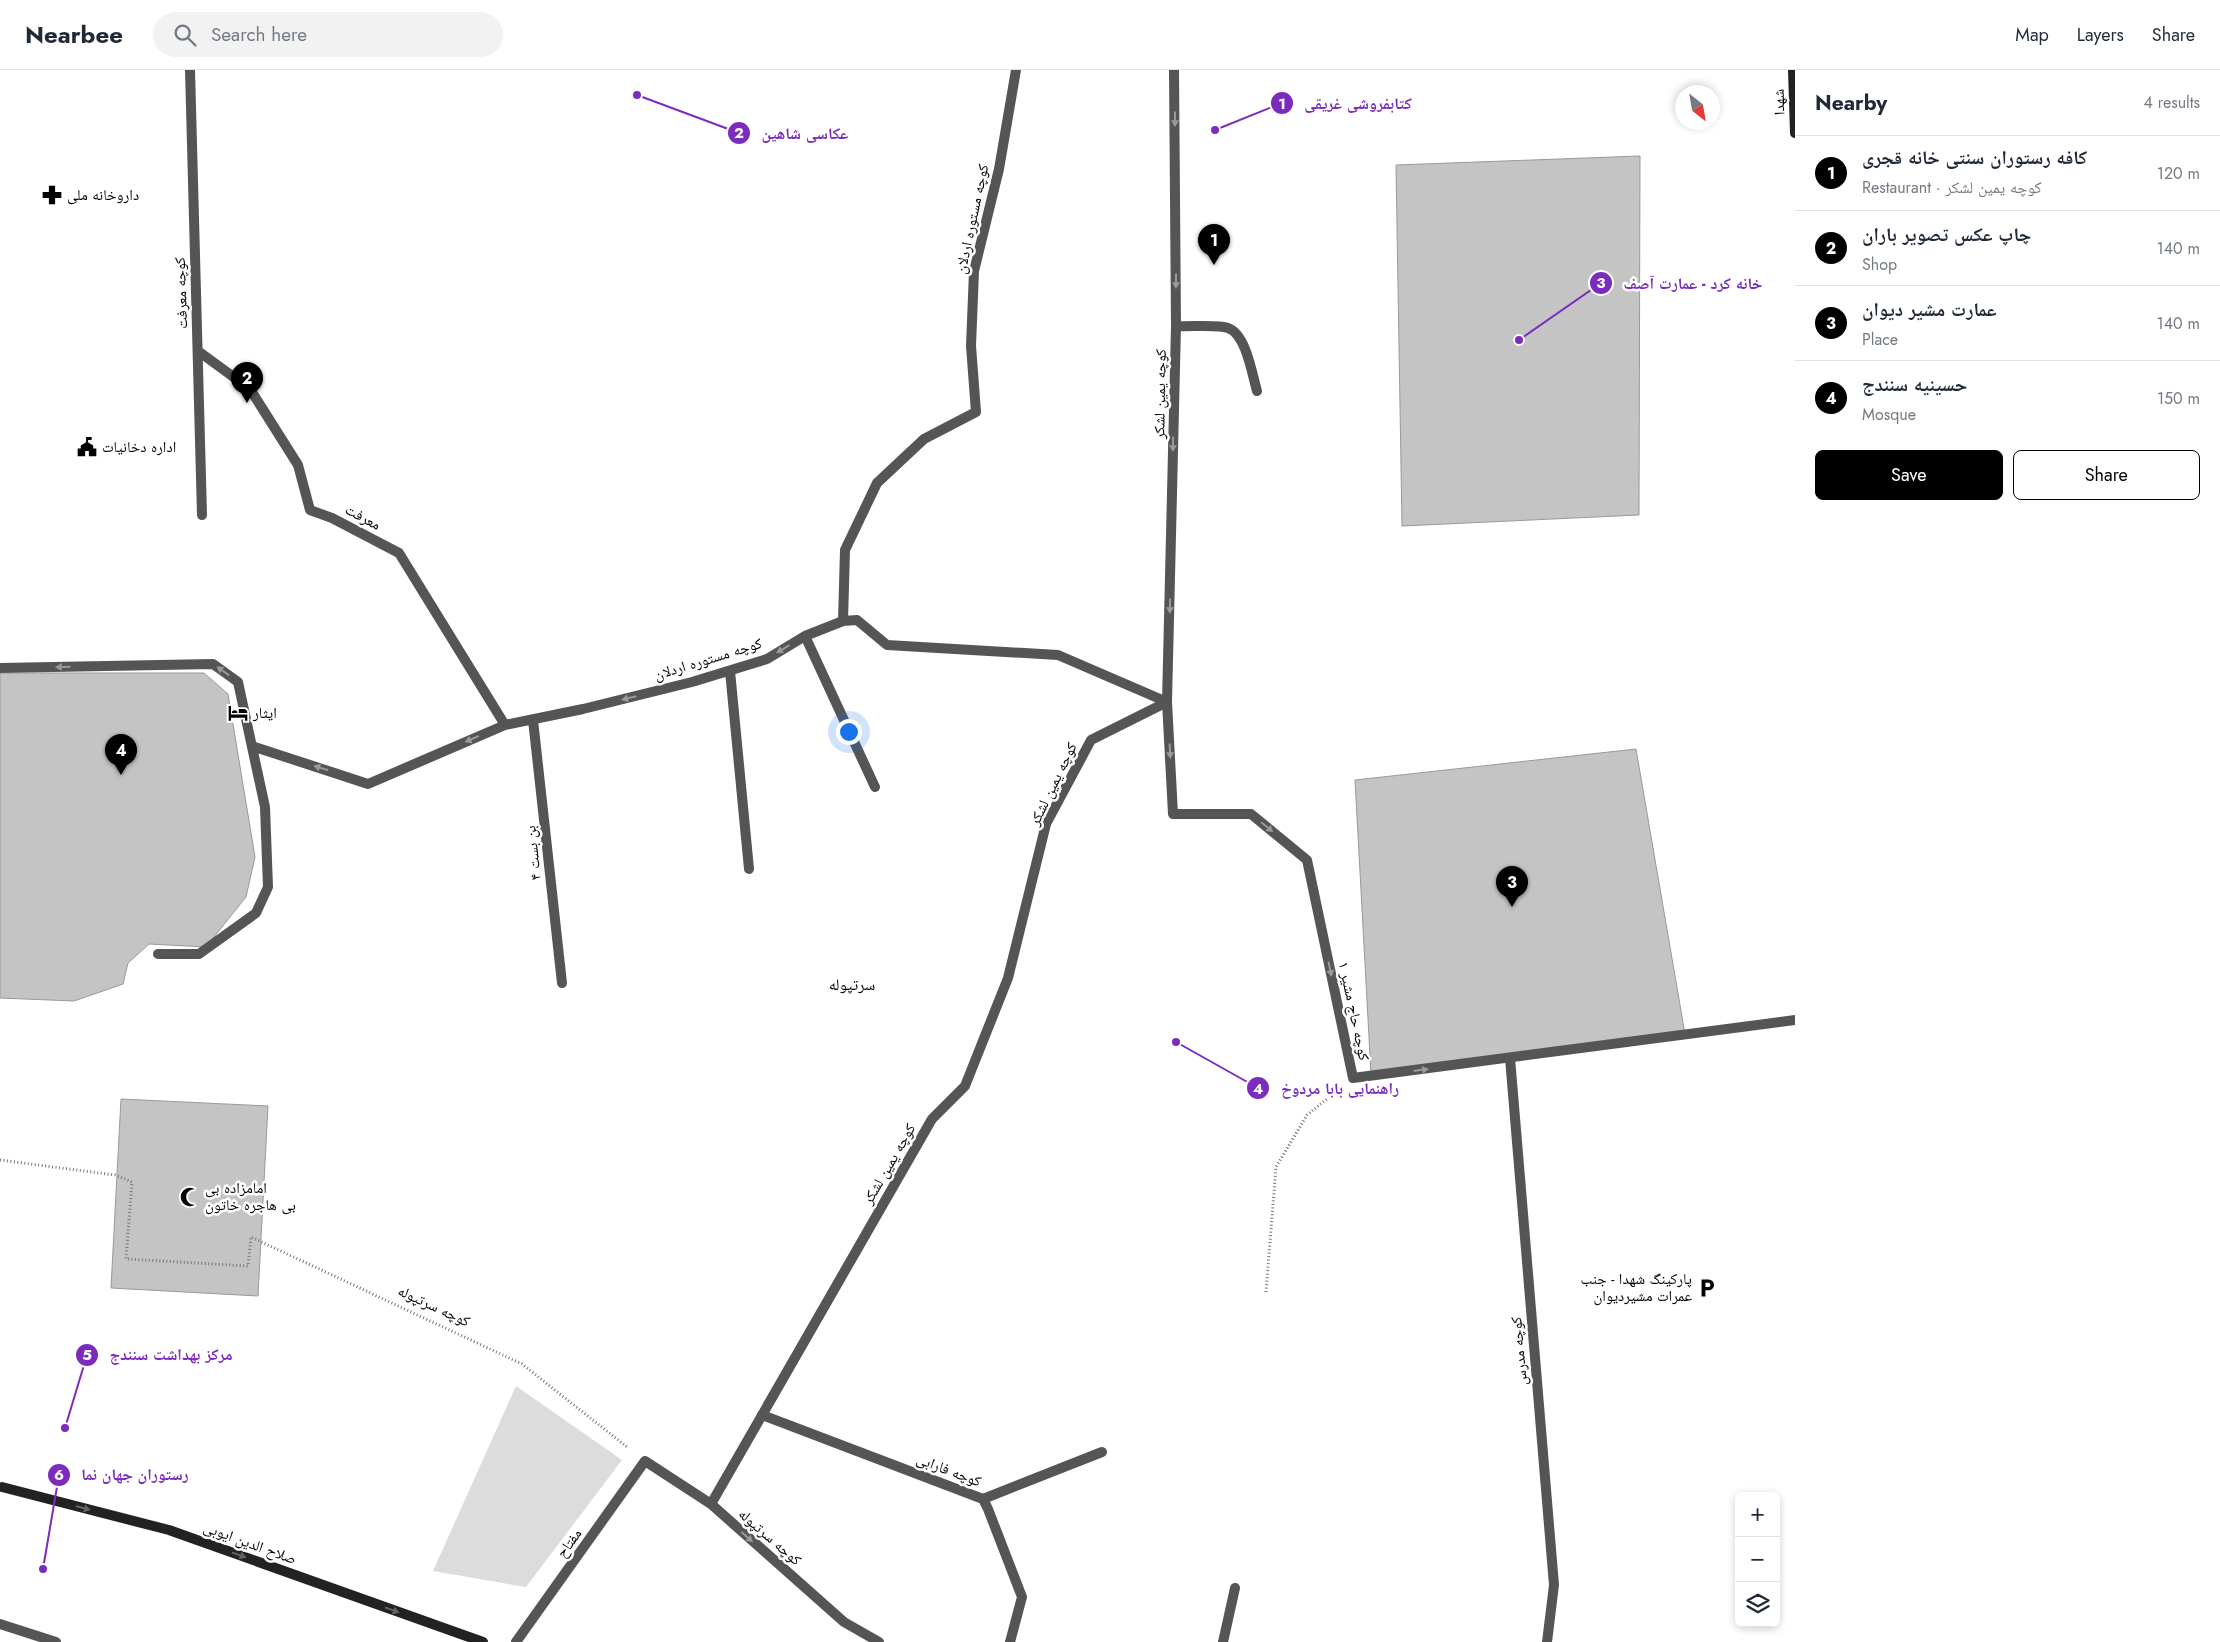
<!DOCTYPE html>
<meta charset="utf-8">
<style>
body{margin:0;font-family:Jost,"Noto Naskh Arabic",sans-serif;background:#f2f2f3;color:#1f2937}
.controls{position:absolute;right:15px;bottom:15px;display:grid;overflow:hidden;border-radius:8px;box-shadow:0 2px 8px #0003}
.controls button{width:45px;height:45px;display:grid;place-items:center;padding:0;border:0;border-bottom:1px solid #e0e1e3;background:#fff;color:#1f2937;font:25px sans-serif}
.compass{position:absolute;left:1675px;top:15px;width:45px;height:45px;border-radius:50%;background:#fff;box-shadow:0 2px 8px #0003;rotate:149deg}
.you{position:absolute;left:848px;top:661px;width:18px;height:18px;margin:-12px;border:4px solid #fff;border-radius:50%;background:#1a73e8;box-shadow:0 0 0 8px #1a73e833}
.badge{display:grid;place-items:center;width:32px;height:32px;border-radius:50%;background:#000;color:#fff;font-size:16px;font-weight:700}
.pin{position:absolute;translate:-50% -41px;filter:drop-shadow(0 1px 2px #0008)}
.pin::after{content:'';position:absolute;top:26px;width:18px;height:15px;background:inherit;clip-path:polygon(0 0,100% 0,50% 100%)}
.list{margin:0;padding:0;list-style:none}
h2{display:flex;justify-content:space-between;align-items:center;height:65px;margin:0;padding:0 20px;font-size:21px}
h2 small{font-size:16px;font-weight:400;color:#747a83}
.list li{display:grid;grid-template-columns:32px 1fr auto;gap:15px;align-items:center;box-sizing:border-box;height:75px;padding:0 20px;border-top:1px solid #e0e1e3}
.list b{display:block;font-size:19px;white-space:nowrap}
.list p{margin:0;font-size:16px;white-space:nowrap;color:#747a83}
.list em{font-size:16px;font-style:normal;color:#747a83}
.actions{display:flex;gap:10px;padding:15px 20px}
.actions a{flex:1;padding:11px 0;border:1px solid #000;border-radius:8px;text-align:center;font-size:18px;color:#000}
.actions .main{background:#000;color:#fff}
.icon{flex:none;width:28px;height:28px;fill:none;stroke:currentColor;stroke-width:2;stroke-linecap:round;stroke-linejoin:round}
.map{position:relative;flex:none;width:1795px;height:1572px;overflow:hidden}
header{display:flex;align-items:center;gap:30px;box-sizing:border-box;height:70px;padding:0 25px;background:#fff;border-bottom:1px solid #e0e1e3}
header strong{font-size:24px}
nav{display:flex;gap:28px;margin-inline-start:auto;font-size:18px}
.search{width:350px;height:45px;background:#f2f2f3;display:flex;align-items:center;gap:12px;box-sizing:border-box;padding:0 18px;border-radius:28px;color:#747a83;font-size:19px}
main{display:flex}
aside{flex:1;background:#fff}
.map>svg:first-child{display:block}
</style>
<header>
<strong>Nearbee</strong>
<div class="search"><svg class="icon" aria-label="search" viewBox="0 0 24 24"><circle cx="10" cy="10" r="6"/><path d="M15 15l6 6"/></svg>Search here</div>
<nav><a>Map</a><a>Layers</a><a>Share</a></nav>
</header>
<main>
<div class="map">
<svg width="1795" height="1572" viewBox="0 0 1795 1572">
<rect width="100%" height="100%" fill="#fff"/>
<path fill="#dcdcdc" d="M516,1316L622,1390L526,1517L433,1501Z"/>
<path fill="#c4c4c4" stroke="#999" d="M1640,86L1639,445L1402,456L1396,95Z
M0,603H204L228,624L255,787L246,827L206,877L149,874L128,893L123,914L74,931L0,928Z
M1636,679L1685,964L1371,1004L1355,710Z
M121,1029L268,1036L258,1226L111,1218Z"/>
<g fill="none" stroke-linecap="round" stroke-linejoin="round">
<path stroke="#777" stroke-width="3" stroke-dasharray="1 2.5" stroke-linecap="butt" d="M0,1090L115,1105L132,1112L126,1189L248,1196L251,1167L522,1294L627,1377
M1266,1222L1276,1097L1307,1045L1337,1021"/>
<path stroke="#555" stroke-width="10" d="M190,0L202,445
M198,281L250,319L298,395L310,440L332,448L399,483L505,655
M843,551L845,480L877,413L924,369L976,342L971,276L974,201L999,99L1016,0
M805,566L875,717
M0,598L213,594L238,612L265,737L268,817L256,843L199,884H158
M730,601L749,799
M533,650L562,913
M252,676L368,714L505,655L583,639L692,612L767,589L805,566L843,551L857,550L887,575L1058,585L1167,632L1173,744H1251L1307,790L1353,1008L1795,950
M1510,988L1554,1515L1547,1572
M762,1345L983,1429L988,1439L1022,1527L1010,1572
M0,1554L56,1572"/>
<path stroke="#555" stroke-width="10" d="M1176,256C1189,257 1218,254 1228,258C1246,264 1252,304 1257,321
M983,1429L1102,1382
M711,1434L932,1049L965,1016L1008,908L1046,754L1091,670L1167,632L1176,256L1174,0
M516,1572L645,1391L711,1434L844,1552L879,1572
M1223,1572L1235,1518"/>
<path stroke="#222" stroke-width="10" d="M1793,0L1795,63
M2,1417L169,1460L483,1572"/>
</g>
<defs><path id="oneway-solid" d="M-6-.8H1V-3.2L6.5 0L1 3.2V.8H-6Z" transform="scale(1.25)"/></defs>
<g fill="#999">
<use href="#oneway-solid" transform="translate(1175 49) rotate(90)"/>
<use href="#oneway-solid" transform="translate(1176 211) rotate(90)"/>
<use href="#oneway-solid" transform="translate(1173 374) rotate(91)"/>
<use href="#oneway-solid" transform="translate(1170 536) rotate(91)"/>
<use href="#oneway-solid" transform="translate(783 579) rotate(149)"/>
<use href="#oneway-solid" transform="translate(63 597) rotate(179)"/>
<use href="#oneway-solid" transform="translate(223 601) rotate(-144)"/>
<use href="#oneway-solid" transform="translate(629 628) rotate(166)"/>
<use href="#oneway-solid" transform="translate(472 669) rotate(156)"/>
<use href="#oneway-solid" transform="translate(1170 681) rotate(87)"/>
<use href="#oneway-solid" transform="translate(321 698) rotate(-162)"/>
<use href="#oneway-solid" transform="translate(1267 757) rotate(39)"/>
<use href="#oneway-solid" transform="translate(1330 899) rotate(78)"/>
<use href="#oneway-solid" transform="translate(1421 1000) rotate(-7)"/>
<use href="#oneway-solid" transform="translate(747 1467) rotate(41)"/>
</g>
<g fill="#646464">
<use href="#oneway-solid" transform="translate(83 1438) rotate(15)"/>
<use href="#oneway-solid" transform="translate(239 1485) rotate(20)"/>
<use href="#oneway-solid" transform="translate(392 1540) rotate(20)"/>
</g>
<defs>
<symbol id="pharmacy-bare" viewBox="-9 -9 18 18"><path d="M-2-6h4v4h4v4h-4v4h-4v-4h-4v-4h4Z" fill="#000" stroke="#fff" stroke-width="2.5" paint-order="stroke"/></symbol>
<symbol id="civic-bare" viewBox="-9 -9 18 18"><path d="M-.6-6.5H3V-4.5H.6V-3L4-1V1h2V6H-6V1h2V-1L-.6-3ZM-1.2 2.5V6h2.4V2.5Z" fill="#000" stroke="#fff" stroke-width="2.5" paint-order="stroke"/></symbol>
<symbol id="hotel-bare" viewBox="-9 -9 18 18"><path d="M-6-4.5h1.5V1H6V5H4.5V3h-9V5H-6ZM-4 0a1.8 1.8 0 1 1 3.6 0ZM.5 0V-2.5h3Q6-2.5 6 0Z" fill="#000" stroke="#fff" stroke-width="2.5" paint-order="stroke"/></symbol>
<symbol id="mosque-bare" viewBox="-9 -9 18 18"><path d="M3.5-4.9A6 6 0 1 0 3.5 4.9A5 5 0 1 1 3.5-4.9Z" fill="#000" stroke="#fff" stroke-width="2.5" paint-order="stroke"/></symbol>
<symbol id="parking-bare" viewBox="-9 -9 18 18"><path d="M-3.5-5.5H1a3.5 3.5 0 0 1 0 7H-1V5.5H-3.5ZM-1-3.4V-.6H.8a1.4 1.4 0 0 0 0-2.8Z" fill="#000" stroke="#fff" stroke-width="2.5" paint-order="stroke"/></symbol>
</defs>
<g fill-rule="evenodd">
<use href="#pharmacy-bare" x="38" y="111" width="28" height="28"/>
<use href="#civic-bare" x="73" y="363" width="28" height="28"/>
<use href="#hotel-bare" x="224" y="629" width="28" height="28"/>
<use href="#mosque-bare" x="176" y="1113" width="28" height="28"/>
<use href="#parking-bare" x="1693" y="1204" width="28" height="28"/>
</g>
<g text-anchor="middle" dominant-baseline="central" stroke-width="5" stroke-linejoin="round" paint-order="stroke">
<g font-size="15" fill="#000" stroke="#fff">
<text transform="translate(1779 32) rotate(-92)">شهدا</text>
<text transform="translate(972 149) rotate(-78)">کوچه مستوره اردلان</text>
<text transform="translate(181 223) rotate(-92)">کوچه معرفت</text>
<text transform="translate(1160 324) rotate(-89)">کوچه یمین لشکر</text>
<text transform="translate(363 447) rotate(28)">معرفت</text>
<text transform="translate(708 589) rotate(-17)">کوچه مستوره اردلان</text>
<text transform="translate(1053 714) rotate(-64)">کوچه یمین لشکر</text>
<text transform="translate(533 783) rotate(-96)">بن بست ۴</text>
<text transform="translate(1354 941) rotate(78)">کوچه حاج مشیر ۱</text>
<text transform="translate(889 1094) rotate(-60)">کوچه یمین لشکر</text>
<text transform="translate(434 1236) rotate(25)">کوچه سرتپوله</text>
<text transform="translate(1519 1281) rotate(-95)">کوچه مدرس</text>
<text transform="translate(949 1400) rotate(21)">کوچه فارابی</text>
<text transform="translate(770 1467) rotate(41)">کوچه سرتپوله</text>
<text transform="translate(250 1473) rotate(20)">صلاح الدین ایوبی</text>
<text transform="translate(569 1473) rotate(-54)">مفتاح</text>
</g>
<g font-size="15" fill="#000" stroke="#fff" text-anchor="start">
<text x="67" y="125">داروخانه ملی</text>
<text x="102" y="377">اداره دخانیات</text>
<text x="253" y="643">ایثار</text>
<text x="205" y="1118">امامزاده بی<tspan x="205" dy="17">بی هاجره خاتون</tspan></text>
<text x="1692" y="1209" text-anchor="end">پارکینگ شهدا - جنب<tspan x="1692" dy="17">عمرات مشیردیوان</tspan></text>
</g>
<g font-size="16" fill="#000" stroke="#fff">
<text x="852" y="914">سرتپوله</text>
</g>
</g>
<path fill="none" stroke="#7b2cbf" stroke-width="2" d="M1215 60L1282 33M637 25L739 63M1519 270L1601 213M1176 972L1258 1018M65 1358L87 1285M43 1499L59 1405"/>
<g fill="#7b2cbf" stroke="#fff" stroke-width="2">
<circle cx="1215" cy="60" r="5"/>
<circle cx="637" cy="25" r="5"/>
<circle cx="1519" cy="270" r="5"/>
<circle cx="1176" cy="972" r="5"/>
<circle cx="65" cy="1358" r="5"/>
<circle cx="43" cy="1499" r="5"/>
<circle cx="1282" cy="33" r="12"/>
<circle cx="739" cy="63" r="12"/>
<circle cx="1601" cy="213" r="12"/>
<circle cx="1258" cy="1018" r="12"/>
<circle cx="87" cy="1285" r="12"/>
<circle cx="59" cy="1405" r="12"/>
</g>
<g font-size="15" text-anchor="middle" font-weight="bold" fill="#fff">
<text x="1282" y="39">1</text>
<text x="739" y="68">2</text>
<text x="1601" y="218">3</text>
<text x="1258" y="1024">4</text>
<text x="87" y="1290">5</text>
<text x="59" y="1410">6</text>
</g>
<g font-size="16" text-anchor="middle" font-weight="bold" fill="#7b2cbf" stroke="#fff" stroke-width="5" stroke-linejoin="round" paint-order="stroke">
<text x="1358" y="39">کتابفروشی غریقی</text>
<text x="805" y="69">عکاسی شاهین</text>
<text x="1693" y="219">خانه کرد - عمارت آصف</text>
<text x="1340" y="1024">راهنمایی بابا مردوخ</text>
<text x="171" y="1290">مرکز بهداشت سنندج</text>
<text x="135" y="1410">رستوران جهان نما</text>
</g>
</svg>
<div class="controls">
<button>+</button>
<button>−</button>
<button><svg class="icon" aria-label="layers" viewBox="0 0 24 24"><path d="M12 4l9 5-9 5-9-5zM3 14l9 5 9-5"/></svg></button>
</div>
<svg class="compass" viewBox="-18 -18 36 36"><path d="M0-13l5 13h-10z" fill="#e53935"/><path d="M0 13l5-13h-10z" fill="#747a83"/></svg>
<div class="you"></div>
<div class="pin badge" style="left:1214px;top:195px">1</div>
<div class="pin badge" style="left:247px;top:333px">2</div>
<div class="pin badge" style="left:1512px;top:837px">3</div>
<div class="pin badge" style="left:121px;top:705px">4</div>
</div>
<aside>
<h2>Nearby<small>4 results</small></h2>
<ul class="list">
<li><span class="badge">1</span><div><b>کافه رستوران سنتی خانه قجری</b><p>Restaurant · کوچه یمین لشکر</p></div><em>120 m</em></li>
<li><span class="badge">2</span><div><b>چاپ عکس تصویر باران</b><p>Shop</p></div><em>140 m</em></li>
<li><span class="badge">3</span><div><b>عمارت مشیر دیوان</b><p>Place</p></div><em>140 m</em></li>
<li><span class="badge">4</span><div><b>حسینیه سنندج</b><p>Mosque</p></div><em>150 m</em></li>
</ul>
<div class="actions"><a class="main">Save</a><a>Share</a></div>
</aside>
</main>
